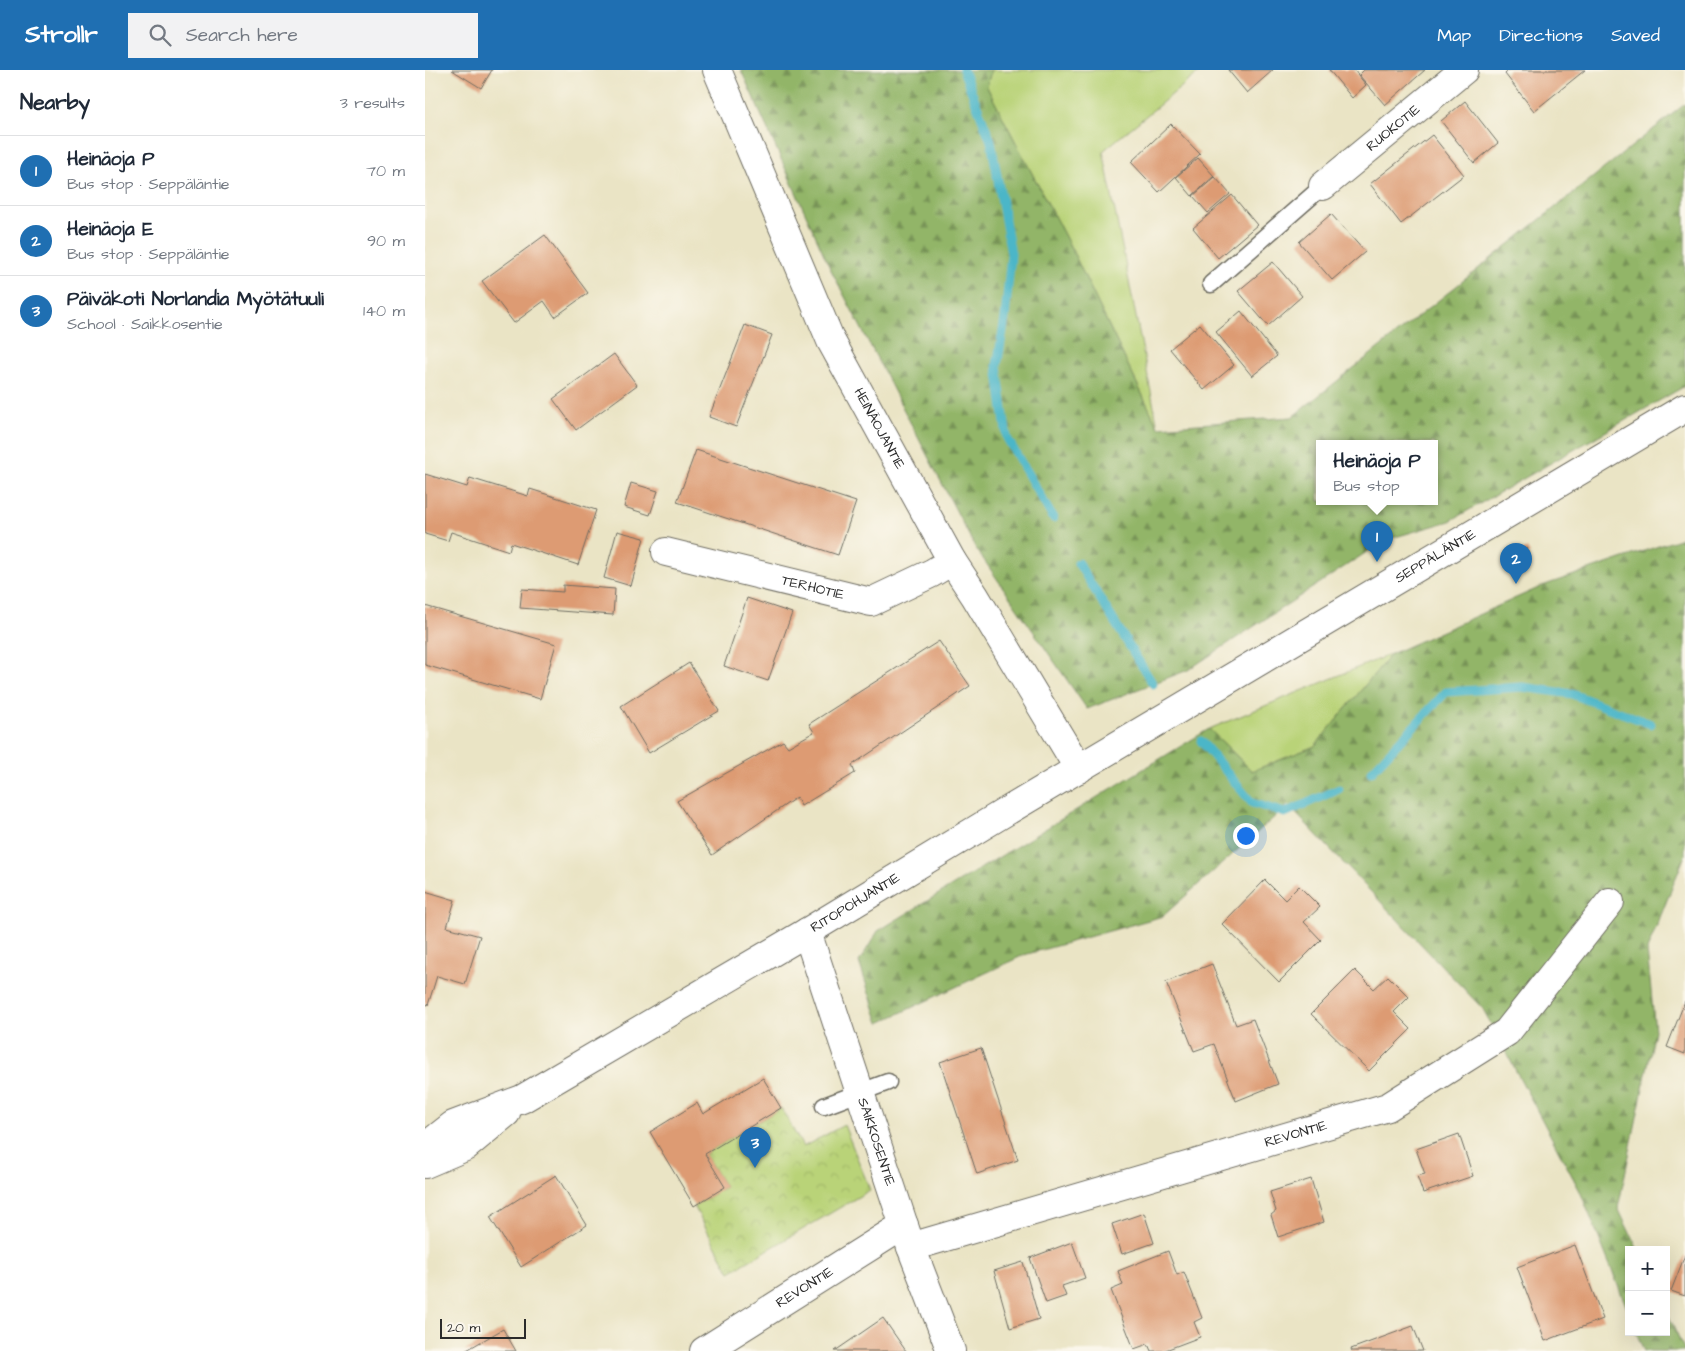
<!DOCTYPE html>
<meta charset="utf-8">
<style>
body{margin:0;font-family:"Architects Daughter",sans-serif;background:#f2f2f3;color:#1f2937}
.controls{position:absolute;right:15px;bottom:15px;display:grid;overflow:hidden;border-radius:0px;box-shadow:0 5px 20px #0002}
.controls button{width:45px;height:45px;display:grid;place-items:center;padding:0;border:0;border-bottom:1px solid #e0e1e3;background:#fff;color:#1f2937;font:25px sans-serif}
.scale{position:absolute;left:15px;bottom:12px;width:86px;box-sizing:border-box;padding-left:5px;border:2px solid #2b2b2b;border-top:0;font-size:14px;line-height:18px;white-space:nowrap;color:#2b2b2b;-webkit-text-stroke:4px #fbf7ec;paint-order:stroke}
.you{position:absolute;left:820px;top:765px;width:18px;height:18px;margin:-12px;border:4px solid #fff;border-radius:50%;background:#1a73e8;box-shadow:0 0 0 8px #1a73e833}
.badge{display:grid;place-items:center;width:32px;height:32px;border-radius:50%;background:#1f6fb2;color:#fff;font-size:16px;font-weight:700}
.pin{position:absolute;translate:-50% -41px;filter:drop-shadow(0 1px 2px #0008)}
.pin::after{content:'';position:absolute;top:26px;width:18px;height:15px;background:inherit;clip-path:polygon(0 0,100% 0,50% 100%)}
.popup{position:absolute;left:891px;top:370px;width:122px;height:65px;box-sizing:border-box;display:grid;place-content:center;border-radius:0px;background:#fff;filter:drop-shadow(0 1px 4px #0005);font-size:16px;white-space:nowrap;color:#747a83}
.popup b{font-size:19px;color:#1f2937}
.popup::after{content:'';position:absolute;left:50%;top:100%;margin-left:-10px;border:10px solid transparent;border-top-color:#fff}
.list{margin:0;padding:0;list-style:none}
h2{display:flex;justify-content:space-between;align-items:center;height:65px;margin:0;padding:0 20px;font-size:21px}
h2 small{font-size:16px;font-weight:400;color:#747a83}
.list li{display:grid;grid-template-columns:32px 1fr auto;gap:15px;align-items:center;box-sizing:border-box;height:70px;padding:0 20px;border-top:1px solid #e0e1e3}
.list b{display:block;font-size:19px;white-space:nowrap}
.list p{margin:0;font-size:16px;white-space:nowrap;color:#747a83}
.list em{font-size:16px;font-style:normal;color:#747a83}
.icon{flex:none;width:28px;height:28px;fill:none;stroke:currentColor;stroke-width:2;stroke-linecap:round;stroke-linejoin:round}
.map{position:relative;flex:none;width:1260px;height:1281px;overflow:hidden}
header{display:flex;align-items:center;gap:30px;box-sizing:border-box;height:70px;padding:0 25px;background:#1f6fb2;color:#fff}
header strong{font-size:24px}
nav{display:flex;gap:28px;margin-inline-start:auto;font-size:18px}
.search{width:350px;height:45px;background:#f2f2f3;display:flex;align-items:center;gap:12px;box-sizing:border-box;padding:0 18px;border-radius:0px;color:#747a83;font-size:19px}
main{display:flex}
aside{flex:1;background:#fff}
.map>svg:first-child{display:block}
</style>
<header>
<strong>Strollr</strong>
<div class="search"><svg class="icon" aria-label="search" viewBox="0 0 24 24"><circle cx="10" cy="10" r="6"/><path d="M15 15l6 6"/></svg>Search here</div>
<nav><a>Map</a><a>Directions</a><a>Saved</a></nav>
</header>
<main>
<aside>
<h2>Nearby<small>3 results</small></h2>
<ul class="list">
<li><span class="badge">1</span><div><b>Heinäoja P</b><p>Bus stop · Seppäläntie</p></div><em>70 m</em></li>
<li><span class="badge">2</span><div><b>Heinäoja E</b><p>Bus stop · Seppäläntie</p></div><em>90 m</em></li>
<li><span class="badge">3</span><div><b>Päiväkoti Norlandia Myötätuuli</b><p>School · Saikkosentie</p></div><em>140 m</em></li>
</ul>
</aside>
<div class="map">
<svg width="1260" height="1281" viewBox="0 0 1260 1281">
<defs>
<pattern id="forest-firs" width="22" height="20" patternUnits="userSpaceOnUse" patternTransform="scale(1.25)"><rect width="22" height="20" fill="#92b568"/><path d="M5 1l3.5 6h-7zM16 11l3.5 6h-7z" fill="#779356"/></pattern>
<pattern id="park-crowns" width="20" height="18" patternUnits="userSpaceOnUse" patternTransform="scale(1.25)"><rect width="20" height="18" fill="#b9d378"/><path d="M2 6a3 3 0 1 1 6 0M12 15a3 3 0 1 1 6 0" fill="none" stroke="#9fb568"/></pattern>
</defs>
<rect width="100%" height="100%" fill="#fbf7ec"/>
<filter id="ink" filterUnits="userSpaceOnUse"><feTurbulence type="fractalNoise" baseFrequency=".02" numOctaves="2"/><feDisplacementMap in="SourceGraphic" scale="10" xChannelSelector="R" yChannelSelector="G"/><feConvolveMatrix kernelMatrix="1 2 1 2 8 2 1 2 1" color-interpolation-filters="sRGB"/></filter>
<filter id="wash" filterUnits="userSpaceOnUse"><feTurbulence type="fractalNoise" baseFrequency=".0096" numOctaves="4" result="noise"/><feDisplacementMap in="SourceGraphic" scale="20" xChannelSelector="R" yChannelSelector="G"/><feGaussianBlur stdDeviation="1.12" result="paint"/><feColorMatrix in="noise" values="0 0 0 0 0 0 0 0 0 0 0 0 0 0 0 0 0 1.4 0 .05"/><feComposite in="paint" operator="in"/></filter>
<g filter="url(#wash)">
<rect width="100%" height="100%" fill="#eae4c5"/>
<path fill="#b9d378" stroke="#727f52" d="M566,0H777L678,81L733,357L648,182L562,17Z
M966,584L890,676L827,701L784,659Z"/>
<path fill="url(#forest-firs)" stroke="#5e704a" fill-rule="evenodd" d="M316,0H566L562,17L648,182L733,357L867,347L1260,34V316L1025,451L960,470L763,600L662,639L550,477L405,198ZM1010,373V431H894V373Z
M1260,467V785L1222,880L1230,961L1193,1138L1213,1180H1204V1243L1155,1121L1058,939L863,735L738,846L599,885L454,953L434,892L453,861L784,659L827,701L890,676L966,584L1120,515Z
M1241,1240L1260,1281H1219L1211,1262H1241Z"/>
<path fill="url(#park-crowns)" stroke="#727f52" d="M356,1038L378,1077L419,1055L445,1120L305,1202L269,1136L300,1117L280,1084Z"/>
<g fill="none" stroke-linecap="round" stroke-linejoin="round">
<path stroke="#4bb6c8" stroke-width="9" d="M538,0L566,71L586,184L580,248L572,296L582,368L628,448
M653,493L728,614
M776,671L827,733L860,743L914,719
M946,702L1021,622L1097,617L1147,624L1226,654"/>
</g>
<g id="blocks">
<path fill="#dd9b73" d="M27,0H67L56,18Z
M803,0H848L822,23Z
M904,0H929L941,15L927,28Z
M939,0H1000L960,35L934,5Z
M1084,0H1160L1109,41L1080,4Z
M1040,31L1073,73L1049,93L1016,51Z
M746,54L775,84L734,122L706,92Z
M1007,65L1039,105L976,154L945,114Z
M773,88L789,106L767,126L751,107Z
M790,107L805,124L783,143L768,126Z
M807,125L832,155L793,188L768,158Z
M906,144L940,182L907,210L874,172Z
M120,165L163,223L130,247L119,231L89,253L57,211Z
M848,192L877,226L843,256L813,221Z
M816,241L852,286L827,306L791,262Z
M775,254L809,295L779,320L745,279Z
M320,255L347,265L311,357L284,347Z
M189,284L212,315L151,360L128,329Z
M271,380L431,432L413,485L252,432Z
M0,404L42,417L45,408L103,426L105,419L171,440L153,495L86,473L84,481L26,462L23,471L0,464Z
M206,413L233,421L225,445L199,437Z
M192,461L219,468L206,516L179,508Z
M1102,478L1105,483L1091,491L1088,486Z
M138,515L190,519L188,545L95,538L97,519L138,522Z
M322,528L367,543L343,611L299,596Z
M0,536L131,574L115,629L0,595Z
M514,571L545,616L427,695L430,703L376,736L372,727L287,785L252,731L358,671L363,677L389,662L384,654Z
M264,593L294,641L224,683L196,636Z
M840,810L860,830L874,816L895,837L879,852L896,870L854,912L797,854Z
M0,821L30,830L22,857L55,866L40,914L12,906L3,935L0,934Z
M787,894L811,955L828,949L853,1014L811,1031L789,974L769,981L741,912Z
M930,900L949,919L963,906L984,927L969,942L986,959L944,1001L886,944Z
M1260,931V984L1242,977Z
M556,978L593,1090L552,1104L515,992Z
M338,1008L356,1038L280,1084L300,1117L269,1136L225,1062L272,1033L278,1044Z
M1034,1064L1048,1106L998,1123L992,1106L1000,1104L991,1079Z
M131,1105L162,1155L96,1197L65,1147Z
M886,1109L899,1152L853,1167L846,1145L851,1141L845,1122Z
M719,1143L729,1173L697,1184L687,1154Z
M647,1172L660,1208L637,1216L641,1226L621,1233L605,1188Z
M1150,1175L1178,1249L1120,1271L1092,1197Z
M743,1181L752,1205L759,1202L777,1248L769,1252L775,1267L738,1281H726L723,1274L709,1279L686,1220L698,1215L693,1201Z
M1260,1185V1226L1246,1221Z
M598,1192L614,1249L585,1258L569,1201Z
M458,1248L481,1281H410Z
M988,1256L998,1281H927L926,1279Z
M78,1259L91,1281H40Z"/>
</g>
</g>
<g filter="url(#ink)">
<use href="#blocks" fill-opacity="0" stroke="#6e6c61" stroke-width="1"/>
<g fill="none" stroke-linecap="round" stroke-linejoin="round">
<defs>
<path id="service" d="M786,214L898,116
M399,1036L463,1012"/>
<g id="minor">
<path id="s1" d="M292,0L406,271L527,491L550,526L654,699"/>
<path id="s2" d="M898,116L1039,0"/>
<path id="s3" d="M241,482L446,532L507,503L527,491"/>
<path id="s4" d="M382,862L486,1177L526,1281"/>
<path id="s5" d="M486,1177L963,1037L1082,962L1185,832"/>
<path id="s6" d="M279,1281L479,1155"/>
</g>
<g id="secondary">
<path id="s7" d="M0,1077L28,1055L97,1029L382,862L577,744L1260,338"/>
<path d="M0,1094L40,1077L81,1043"/>
</g>
</defs>
<use href="#service" stroke="#6e6c61" stroke-width="19"/>
<use href="#minor" stroke="#6e6c61" stroke-width="30"/>
<use href="#secondary" stroke="#6e6c61" stroke-width="30"/>
<use href="#service" stroke="#fff" stroke-width="16"/>
<use href="#minor" stroke="#fff" stroke-width="28"/>
<use href="#secondary" stroke="#fff" stroke-width="28"/>
</g>
</g>
<g text-anchor="middle" dominant-baseline="central" stroke-width="5" stroke-linejoin="round" paint-order="stroke">
<g font-size="14" fill="#2b2b2b" stroke="#fbf7ec">
<text stroke="none"><textPath href="#s2" startOffset="91">RUOKOTIE</textPath></text>
<text stroke="none"><textPath href="#s1" startOffset="394">HEINÄOJANTIE</textPath></text>
<text stroke="none"><textPath href="#s7" startOffset="1172">SEPPÄLÄNTIE</textPath></text>
<text stroke="none"><textPath href="#s3" startOffset="151">TERHOTIE</textPath></text>
<text stroke="none"><textPath href="#s7" startOffset="496">RITOPOHJANTIE</textPath></text>
<text stroke="none"><textPath href="#s5" startOffset="401">REVONTIE</textPath></text>
<text stroke="none"><textPath href="#s4" startOffset="221">SAIKKOSENTIE</textPath></text>
<text stroke="none"><textPath href="#s6" startOffset="119">REVONTIE</textPath></text>
</g>
</g>
</svg>
<div class="controls">
<button>+</button>
<button>−</button>
</div>
<div class="scale">20 m</div>
<div class="you"></div>
<div class="pin badge" style="left:952px;top:492px">1</div>
<div class="popup"><b>Heinäoja P</b>Bus stop</div>
<div class="pin badge" style="left:1091px;top:514px">2</div>
<div class="pin badge" style="left:330px;top:1098px">3</div>
</div>
</main>
